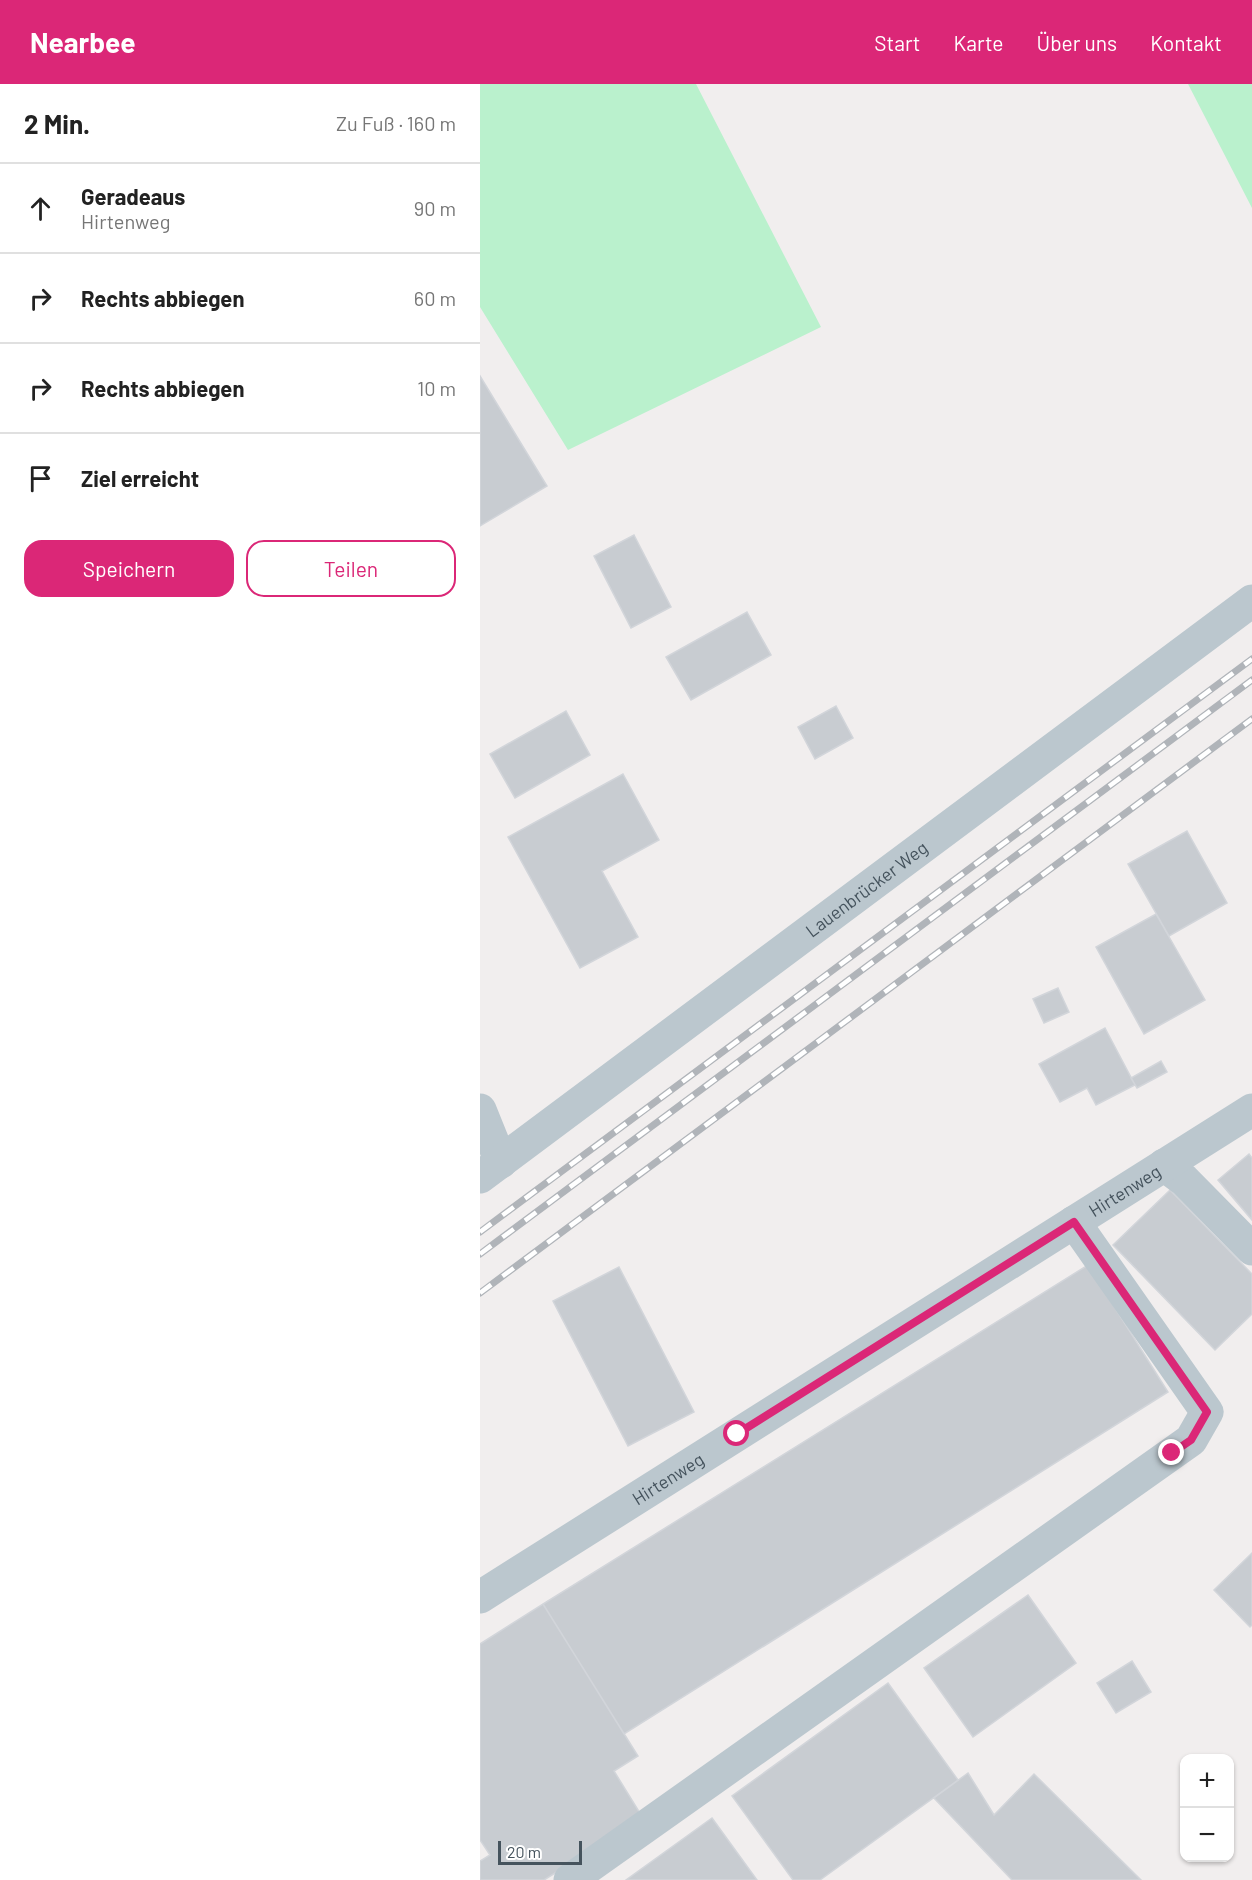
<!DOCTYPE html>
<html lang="de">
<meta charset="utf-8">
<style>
body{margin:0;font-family:Barlow,sans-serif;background:#f2f2f2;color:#222}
.controls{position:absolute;right:18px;bottom:18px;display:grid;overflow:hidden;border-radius:12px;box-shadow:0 2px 4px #0004}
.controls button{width:54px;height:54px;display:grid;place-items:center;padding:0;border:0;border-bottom:2px solid #e0e0e0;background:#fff;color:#222;font:30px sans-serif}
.scale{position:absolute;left:18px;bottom:15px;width:84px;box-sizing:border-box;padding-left:6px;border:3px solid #45535d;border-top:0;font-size:16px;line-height:21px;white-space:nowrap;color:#45535d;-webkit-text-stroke:4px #fff;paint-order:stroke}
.stop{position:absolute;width:18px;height:18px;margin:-14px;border:4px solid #db2777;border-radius:50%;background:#fff}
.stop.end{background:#db2777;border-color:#fff;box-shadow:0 2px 6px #0008}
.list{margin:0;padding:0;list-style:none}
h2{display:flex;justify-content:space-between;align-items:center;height:78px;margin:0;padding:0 24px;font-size:26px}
h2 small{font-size:20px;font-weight:400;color:#767676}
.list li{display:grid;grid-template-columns:39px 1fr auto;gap:18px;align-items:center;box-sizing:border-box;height:90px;padding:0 24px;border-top:2px solid #e0e0e0}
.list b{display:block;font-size:22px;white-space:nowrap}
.list p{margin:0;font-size:20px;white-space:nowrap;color:#767676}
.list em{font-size:20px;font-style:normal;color:#767676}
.actions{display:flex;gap:12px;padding:18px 24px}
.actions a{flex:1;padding:14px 0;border:2px solid #db2777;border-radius:18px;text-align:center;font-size:21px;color:#db2777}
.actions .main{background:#db2777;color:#fff}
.icon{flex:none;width:33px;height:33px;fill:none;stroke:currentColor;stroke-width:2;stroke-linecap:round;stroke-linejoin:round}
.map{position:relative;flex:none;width:772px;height:1796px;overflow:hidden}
header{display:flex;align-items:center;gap:36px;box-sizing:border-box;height:84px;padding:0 30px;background:#db2777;color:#fff}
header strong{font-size:28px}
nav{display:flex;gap:33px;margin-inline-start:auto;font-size:21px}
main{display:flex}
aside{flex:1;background:#fff}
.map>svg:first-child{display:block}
</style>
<header>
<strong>Nearbee</strong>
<nav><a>Start</a><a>Karte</a><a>Über uns</a><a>Kontakt</a></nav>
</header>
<main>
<aside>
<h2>2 Min.<small>Zu Fuß · 160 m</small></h2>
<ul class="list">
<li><svg class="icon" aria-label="ahead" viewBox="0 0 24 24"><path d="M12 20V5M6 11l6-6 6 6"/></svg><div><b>Geradeaus</b><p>Hirtenweg</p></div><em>90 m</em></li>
<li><svg class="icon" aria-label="right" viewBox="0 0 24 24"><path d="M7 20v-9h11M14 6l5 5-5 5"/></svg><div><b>Rechts abbiegen</b></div><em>60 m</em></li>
<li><svg class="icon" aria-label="right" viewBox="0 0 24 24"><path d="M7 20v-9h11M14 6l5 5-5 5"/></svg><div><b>Rechts abbiegen</b></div><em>10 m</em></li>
<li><svg class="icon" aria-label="arrive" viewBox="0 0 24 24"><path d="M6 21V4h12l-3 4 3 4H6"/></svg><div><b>Ziel erreicht</b></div></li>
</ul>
<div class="actions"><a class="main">Speichern</a><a>Teilen</a></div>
</aside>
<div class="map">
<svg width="772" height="1796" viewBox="0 0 772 1796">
<rect width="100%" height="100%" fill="#f1eeee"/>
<path fill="#baf1cd" d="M0,0H216L341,243L88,366L0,223Z
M708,0H772V124Z"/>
<path fill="#c8ccd1" stroke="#d2d5da" stroke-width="1.5" d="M0,292L67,402L0,442Z
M154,451L191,523L151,544L114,472Z
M267,528L291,571L211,616L186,573Z
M356,622L373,654L335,675L318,643Z
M86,627L110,671L35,714L10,670Z
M143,690L179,756L122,787L158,853L100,884L28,753Z
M707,747L747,819L689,852L648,780Z
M676,830L725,916L664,950L616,863Z
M578,904L589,928L564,939L553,915Z
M625,944L655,1001L616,1021L607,1004L580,1018L559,980Z
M681,977L687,988L657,1004L651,994Z
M769,1070L772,1074V1136L738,1096Z
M690,1106L772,1190V1230L735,1266L633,1161Z
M608,1181L688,1308L144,1650L63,1520Z
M139,1183L214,1328L148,1362L73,1217Z
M772,1469V1541L770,1543L734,1506Z
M548,1511L596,1579L493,1653L444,1584Z
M63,1520L158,1672L134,1687L163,1734L64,1796H0V1777L10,1771L0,1756V1560Z
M652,1577L671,1608L636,1629L617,1599Z
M408,1599L478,1696L340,1796H313L252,1712Z
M488,1689L514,1731L554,1690L661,1796H532L454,1714Z
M232,1734L277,1796H146Z"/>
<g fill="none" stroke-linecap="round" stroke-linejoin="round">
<g stroke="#bbc7ce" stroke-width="33">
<path d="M0,1026L21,1078"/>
<path d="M684,1081L704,1096L772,1165"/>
<path id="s1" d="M0,1093L772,517"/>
<path id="s2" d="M0,1513L772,1026"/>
<path d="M90,1796L711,1356L727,1328L594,1138"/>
</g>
<defs>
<path id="rail" d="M0,1148L772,575
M0,1170L772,596
M0,1209L772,635"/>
</defs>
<use href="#rail" stroke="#b0b4b9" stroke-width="7"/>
<use href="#rail" stroke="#fff" stroke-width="4.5" stroke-dasharray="14" stroke-linecap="butt"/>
</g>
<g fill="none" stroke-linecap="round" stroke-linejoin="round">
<path stroke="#db2777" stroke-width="8" d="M257,1350L594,1138L727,1328L711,1356L692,1369"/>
</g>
<g text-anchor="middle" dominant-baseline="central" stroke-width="5" stroke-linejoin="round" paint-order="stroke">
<g font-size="18" fill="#45535d" stroke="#fff">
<text stroke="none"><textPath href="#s1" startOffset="482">Lauenbrücker Weg</textPath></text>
<text stroke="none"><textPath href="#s2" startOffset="762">Hirtenweg</textPath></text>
<text stroke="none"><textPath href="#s2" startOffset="222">Hirtenweg</textPath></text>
</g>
</g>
</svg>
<div class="controls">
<button>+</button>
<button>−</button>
</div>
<div class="scale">20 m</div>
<div class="stop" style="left:257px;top:1350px"></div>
<div class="stop end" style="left:692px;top:1369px"></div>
</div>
</main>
